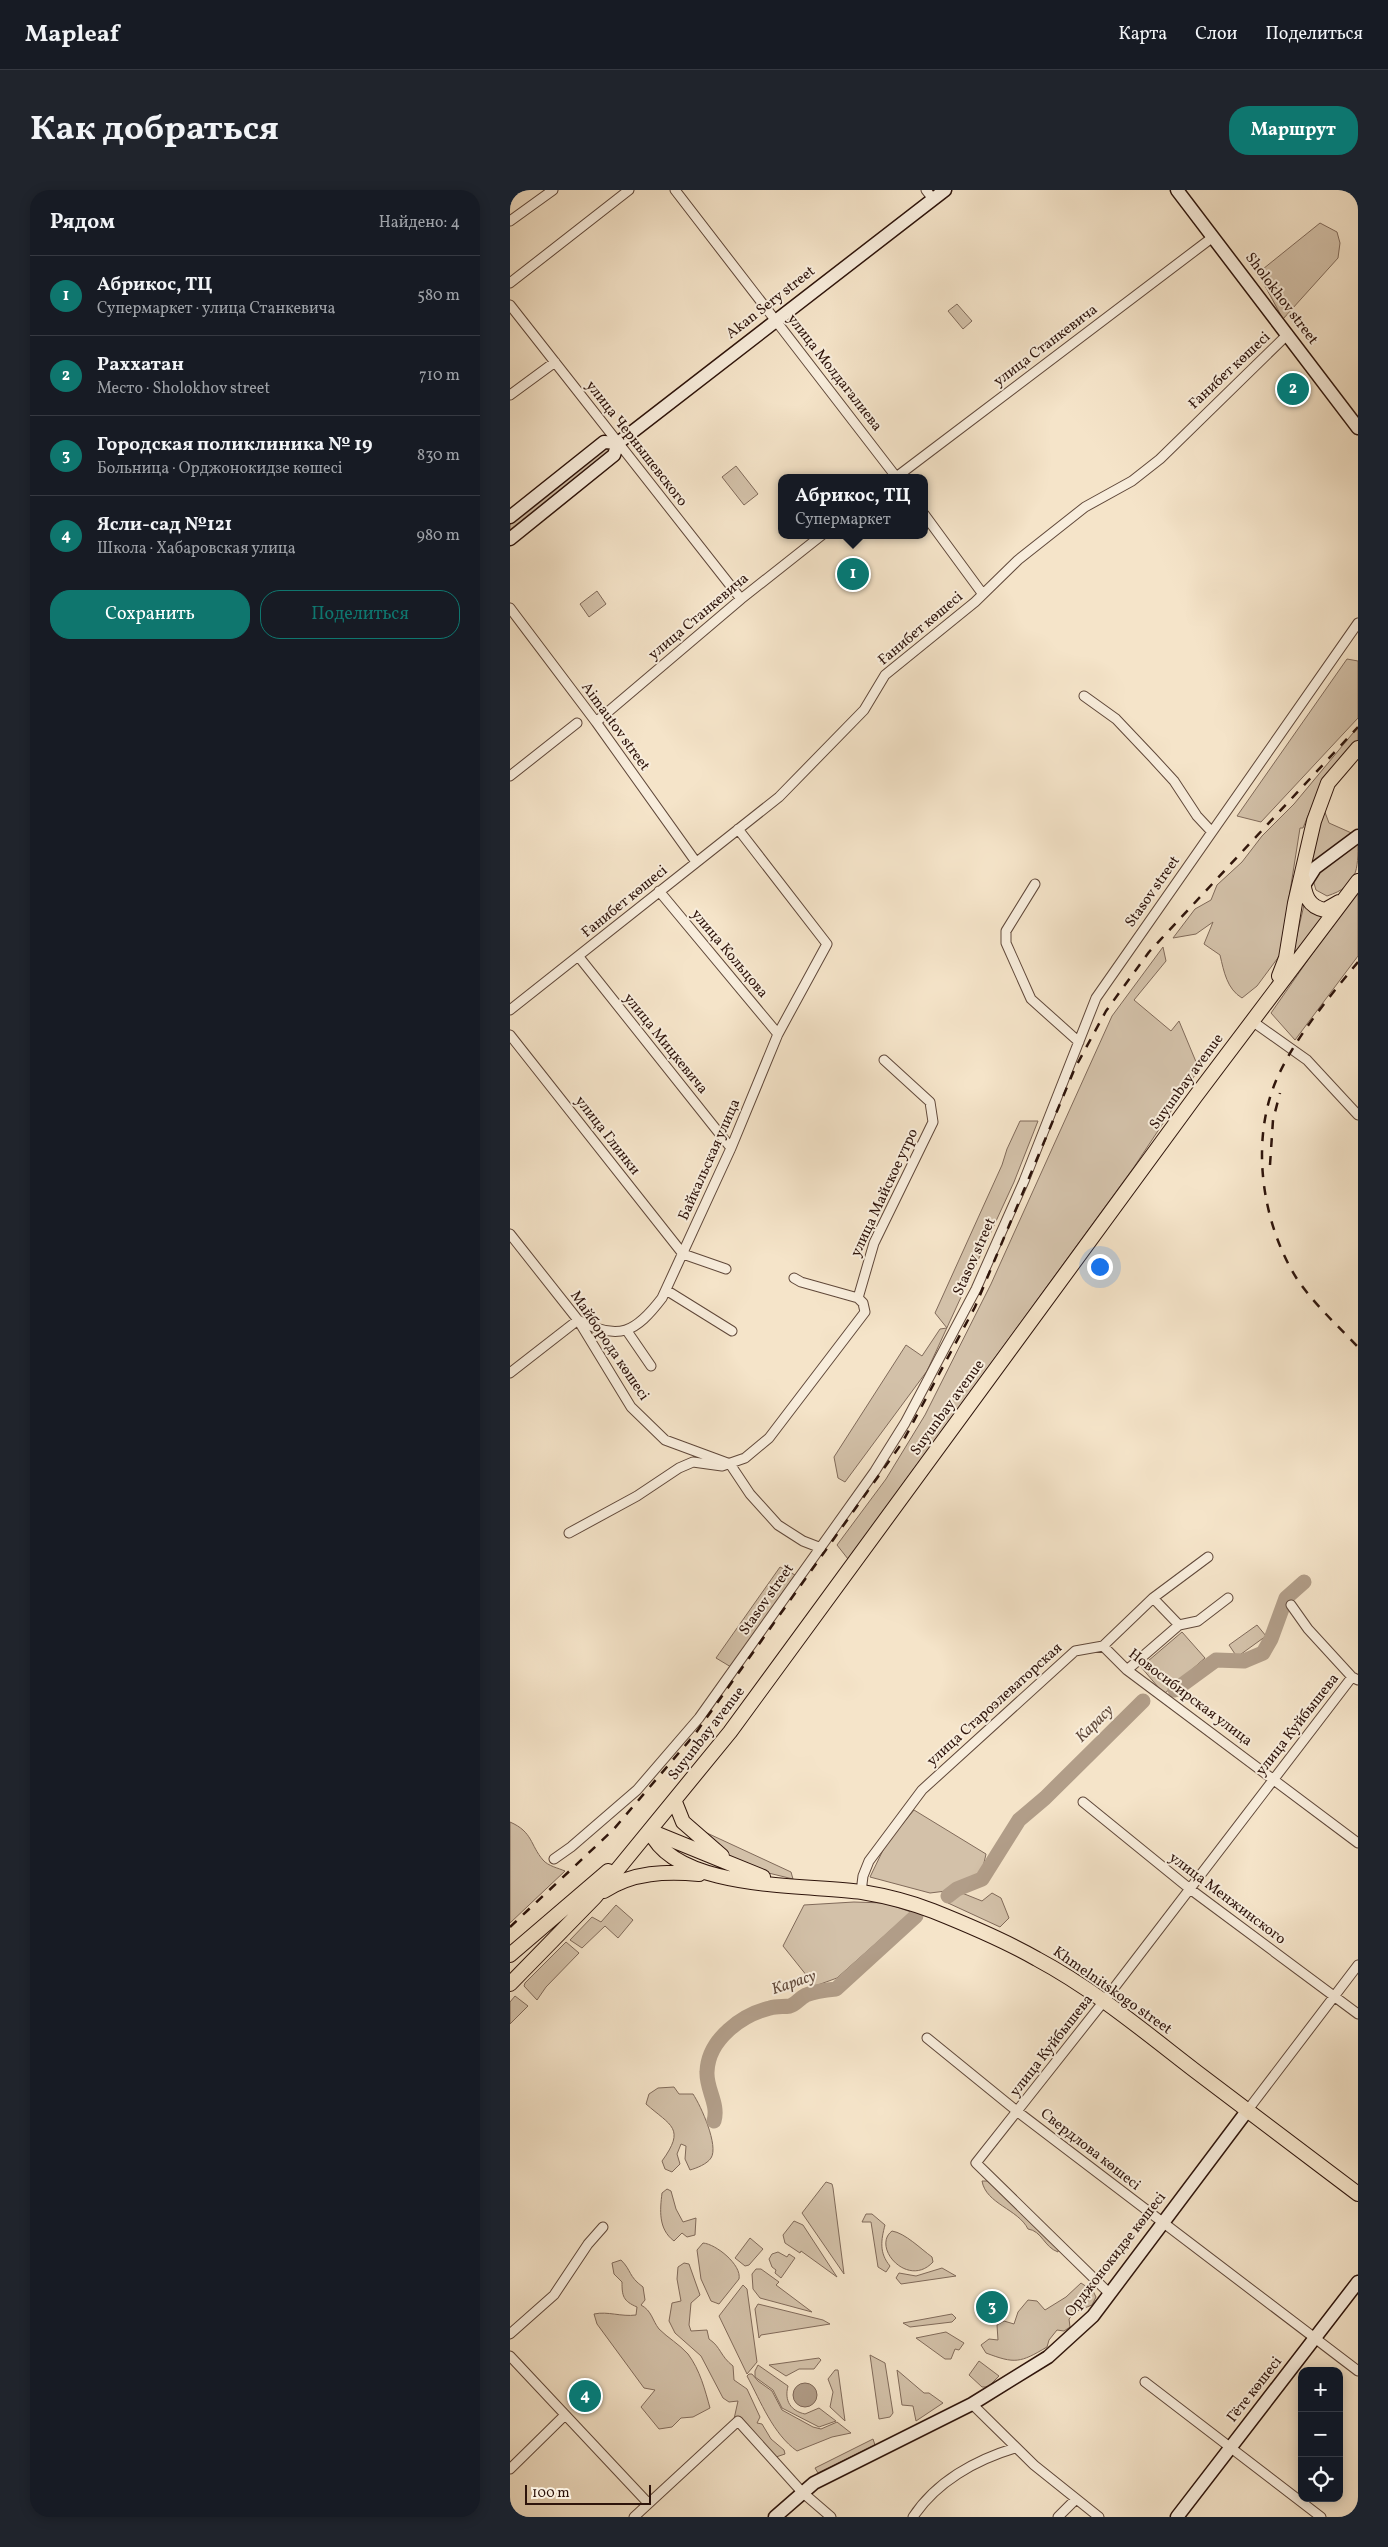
<!DOCTYPE html>
<html lang="ru">
<meta charset="utf-8">
<style>
body{margin:0;font-family:Vollkorn,serif;background:#20242c;color:#f1f3f6}
.controls{position:absolute;right:15px;bottom:15px;display:grid;overflow:hidden;border-radius:10px;box-shadow:0 2px 12px #0003}
.controls button{width:45px;height:45px;display:grid;place-items:center;padding:0;border:0;border-bottom:1px solid #363941;background:#171b24;color:#f1f3f6;font:25px sans-serif}
.scale{position:absolute;left:15px;bottom:12px;width:126px;box-sizing:border-box;padding-left:5px;border:2px solid #2e140b;border-top:0;font-size:14px;line-height:18px;white-space:nowrap;color:#2e140b;-webkit-text-stroke:4px #f8eddc;paint-order:stroke}
.you{position:absolute;left:589px;top:1076px;width:18px;height:18px;margin:-12px;border:4px solid #fff;border-radius:50%;background:#1a73e8;box-shadow:0 0 0 8px #1a73e833}
.badge{display:grid;place-items:center;width:32px;height:32px;border-radius:50%;background:#0f766e;color:#fff;font-size:16px;font-weight:700}
.pin{position:absolute;translate:-50% -50%;border:2px solid #fff;box-shadow:0 1px 5px #0006}
.popup{position:absolute;left:268px;top:284px;width:150px;height:65px;box-sizing:border-box;display:grid;place-content:center;border-radius:10px;background:#171b24;filter:drop-shadow(0 1px 4px #0005);font-size:16px;white-space:nowrap;color:#9ea1a6}
.popup b{font-size:19px;color:#f1f3f6}
.popup::after{content:'';position:absolute;left:50%;top:100%;margin-left:-10px;border:10px solid transparent;border-top-color:#171b24}
.list{margin:0;padding:0;list-style:none}
h2{display:flex;justify-content:space-between;align-items:center;height:65px;margin:0;padding:0 20px;font-size:21px}
h2 small{font-size:16px;font-weight:400;color:#9ea1a6}
.list li{display:grid;grid-template-columns:32px 1fr auto;gap:15px;align-items:center;box-sizing:border-box;height:80px;padding:0 20px;border-top:1px solid #363941}
.list b{display:block;font-size:19px;white-space:nowrap}
.list p{margin:0;font-size:16px;white-space:nowrap;color:#9ea1a6}
.list em{font-size:16px;font-style:normal;color:#9ea1a6}
.actions{display:flex;gap:10px;padding:15px 20px}
.actions a{flex:1;padding:11px 0;border:1px solid #0f766e;border-radius:20px;text-align:center;font-size:18px;color:#0f766e}
.actions .main{background:#0f766e;color:#fff}
.icon{flex:none;width:28px;height:28px;fill:none;stroke:currentColor;stroke-width:2;stroke-linecap:round;stroke-linejoin:round}
.map{position:relative;flex:none;width:848px;height:2327px;overflow:hidden;border-radius:20px}
header{display:flex;align-items:center;gap:30px;box-sizing:border-box;height:70px;padding:0 25px;background:#171b24;border-bottom:1px solid #363941}
header strong{font-size:24px}
nav{display:flex;gap:28px;margin-inline-start:auto;font-size:18px}
.intro{display:flex;align-items:center;justify-content:space-between;box-sizing:border-box;height:120px;padding:0 30px}
h1{margin:0;font-size:35px}
.button{padding:12px 22px;border-radius:20px;background:#0f766e;color:#fff;font-size:18px;font-weight:700}
main{display:flex;gap:30px;padding:0 30px}
aside{flex:1;background:#171b24;border-radius:20px;box-shadow:0 2px 12px #0003}
.map>svg:first-child{display:block}
</style>
<header>
<strong>Mapleaf</strong>
<nav><a>Карта</a><a>Слои</a><a>Поделиться</a></nav>
</header>
<div class="intro"><h1>Как добраться</h1><a class="button">Маршрут</a></div>
<main>
<aside>
<h2>Рядом<small>Найдено: 4</small></h2>
<ul class="list">
<li><span class="badge">1</span><div><b>Абрикос, ТЦ</b><p>Супермаркет · улица Станкевича</p></div><em>580 m</em></li>
<li><span class="badge">2</span><div><b>Раххатан</b><p>Место · Sholokhov street</p></div><em>710 m</em></li>
<li><span class="badge">3</span><div><b>Городская поликлиника № 19</b><p>Больница · Орджонокидзе көшесі</p></div><em>830 m</em></li>
<li><span class="badge">4</span><div><b>Ясли-сад №121</b><p>Школа · Хабаровская улица</p></div><em>980 m</em></li>
</ul>
<div class="actions"><a class="main">Сохранить</a><a>Поделиться</a></div>
</aside>
<div class="map">
<svg width="848" height="2327" viewBox="0 0 848 2327">
<rect width="100%" height="100%" fill="#f5e4c9"/>
<filter id="stains"><feTurbulence type="fractalNoise" baseFrequency=".004" numOctaves="4"/><feColorMatrix values="0 0 0 0 .2 0 0 0 0 .09 0 0 0 0 .02 0 0 0 .5 -.17"/></filter>
<radialGradient id="worn" r=".72"><stop offset=".6" stop-color="#630" stop-opacity="0"/><stop offset="1" stop-color="#630" stop-opacity=".3"/></radialGradient>
<path fill="#d3c1a9" stroke="#806a5a" d="M810,33L827,42L830,53L828,68L773,129L748,83Z
M447,114L462,131L453,139L438,121Z
M94,257L102,258L99,264L0,344V332Z
M226,276L248,304L234,315L212,287Z
M87,401L96,414L79,427L70,414Z
M837,469L848,471V528L751,632L727,626Z
M848,537V552C819,583 809,598 793,638H790L770,765L747,796L732,808C717,799 714,782 710,765L694,754L703,732L686,744L663,748L685,719L701,710L707,695L732,672L752,646L784,614Z
M813,617L819,633L846,645L817,661L796,680Z
M848,651C848,680 848,696 817,706L806,700L803,690L811,676Z
M848,698V766L785,850L761,823Z
M794,715L801,722L810,726L820,722L780,775Z
M653,757L656,771L624,810L661,841L669,831L689,879L624,977L338,1369L327,1355L376,1289L415,1225L481,1094L602,826Z
M510,931H528L504,992L417,1181L335,1292L328,1288L324,1267L396,1155L412,1166L430,1139L437,1138L425,1123L492,975L497,959Z
M270,1377L285,1385L221,1477L206,1468Z
M747,1435L756,1446L727,1467L719,1455Z
M672,1442L695,1468L654,1504L631,1477Z
M404,1620L476,1664L471,1686L436,1701L420,1703L360,1687L376,1654Z
M0,1632C23,1642 20,1655 33,1670C38,1676 48,1678 55,1681L0,1733Z
M184,1637L281,1682L283,1689L238,1678L213,1664Z
M452,1703L472,1711L482,1703L491,1708L499,1728L490,1737L438,1713Z
M344,1712L375,1713L401,1722L327,1788L305,1796L273,1756L294,1715Z
M106,1715L123,1730L108,1748L95,1736L72,1758L60,1750L82,1727L91,1732Z
M56,1752L69,1763L36,1797L27,1810L14,1796L15,1793Z
M5,1806L18,1816L0,1834V1812Z
M164,1897L169,1904H183C191,1916 209,1956 201,1968C197,1974 187,1978 180,1980L175,1969L176,1956L171,1954L167,1964L170,1974L162,1982L155,1979L152,1971C176,1938 161,1936 136,1914L139,1904L148,1898Z
M472,1991H477L500,2008L549,2056L548,2062C534,2057 532,2041 518,2039C508,2019 476,2014 472,1991Z
M316,1992L322,1994L323,1998L334,2084L292,2023Z
M157,1999L161,2001L166,2019L173,2032L186,2028L185,2045L177,2047L172,2043L164,2051C148,2039 150,2020 152,2003Z
M356,2024H362L375,2035C371,2050 369,2063 380,2076L376,2082L368,2077L361,2032H352Z
M284,2031L293,2035L327,2087L291,2061L290,2063L275,2053L273,2045Z
M382,2041C395,2043 411,2059 422,2067L423,2072C398,2099 361,2057 382,2041Z
M240,2048L253,2059L239,2075L235,2076L225,2068Z
M193,2053C206,2054 232,2075 229,2089L209,2114L201,2111L191,2089L187,2060Z
M268,2062L277,2067L279,2064L285,2068L271,2088L265,2083L266,2080L262,2077L259,2069L262,2064Z
M111,2070C122,2081 118,2086 133,2097L135,2110L131,2115C142,2121 142,2130 149,2139C158,2148 169,2154 178,2164C190,2180 195,2200 200,2218L183,2227L171,2228L162,2237L149,2239L131,2217L145,2200L134,2198L87,2134L84,2124C98,2121 111,2127 126,2125L127,2117C113,2111 112,2106 112,2092L104,2084L102,2073Z
M174,2073L179,2074L190,2105L181,2113L179,2135L181,2141L197,2140L199,2149C211,2157 210,2166 223,2176L224,2190L237,2199L250,2227L247,2233L252,2234L261,2249L274,2260L275,2264L266,2267L236,2236L224,2229L228,2211L219,2212L213,2208L191,2166L165,2143L159,2131L162,2113L171,2111L167,2089L168,2077Z
M432,2078L446,2086L391,2094L386,2088L389,2083L406,2086Z
M246,2079H251L269,2092L266,2095L302,2122L250,2108L243,2099L242,2084Z
M571,2093L583,2101L586,2107L582,2115L567,2121L559,2129L560,2137L554,2141L547,2140L539,2150L537,2157C510,2173 505,2174 476,2163L471,2155L479,2149L488,2150L487,2135L494,2131L504,2134L508,2122L518,2110L527,2111L535,2120L556,2107Z
M233,2095L237,2099L247,2172L237,2184L209,2126Z
M248,2114L313,2130L320,2134L251,2145L249,2148L245,2119Z
M442,2124L446,2128L442,2132L400,2137L393,2133Z
M436,2142L454,2153L449,2160L445,2159L441,2169H435L406,2148Z
M360,2165L375,2173L383,2223L380,2227L369,2229Z
M309,2168L311,2170L304,2179H289L276,2186L259,2175Z
M469,2171L489,2186L478,2197H472L459,2185Z
M248,2175L278,2196C274,2211 281,2221 295,2224L309,2218L326,2231L309,2237L272,2218L263,2200L245,2187V2181Z
M325,2180H328L335,2231L320,2217L323,2202L318,2189Z
M387,2180L414,2203H419L433,2213L406,2231L403,2216L392,2215Z
M239,2184H242L248,2191L262,2201L272,2220L303,2237L311,2239L327,2232L341,2243L322,2247L287,2261C263,2244 251,2212 237,2186Z
M363,2249L365,2255L308,2283L305,2278Z"/>
<path fill="#b19d88" stroke="#7d6656" d="M283 2205a12 12 0 1 1 24 0a12 12 0 1 1-24 0Z"/>
<g fill="none" stroke-linecap="round" stroke-linejoin="round">
<path stroke="#b19d88" stroke-width="15" d="M665,1500L706,1470L734,1471L753,1463L761,1449L776,1408L794,1392
M438,1706L447,1699L472,1689L509,1630L535,1608L633,1511
M204,1931C209,1914 196,1899 197,1882C198,1849 232,1825 260,1818C267,1816 273,1817 280,1816C286,1814 290,1808 296,1805C305,1801 315,1800 326,1799L406,1726"/>
<defs>
<path id="street" d="M165,0L387,288
M416,0L423,9
M0,31L43,0
M0,93L119,0
M0,115L231,409
M0,205L45,172
M385,288L703,47
M414,324L472,403
M0,418L86,532L186,672
M574,506L606,529L642,567L664,591L687,626L701,641
M86,532L231,409L312,345
M0,586L67,533
M525,694L496,741V753L521,809L569,852
M149,701L268,844
M69,767L221,958
M0,820L269,607L354,520L375,485L465,412L508,370L575,317L622,291L650,269L778,144
M742,831L797,870L848,925
M0,845L173,1064L216,1079
M0,1044L68,1130L121,1217L155,1250L220,1274L240,1304L268,1335L293,1351L311,1358
M156,1100L222,1141
M348,1108L364,1053L423,932L420,912L374,870
M68,1130C109,1152 126,1142 152,1108L221,958L268,844L317,754L228,639
M117,1141L141,1176
M0,1183L68,1130
M59,1343L127,1306L169,1278L183,1272L212,1276L235,1268L259,1248L355,1122L353,1113L348,1108L291,1092L284,1088
M781,1415L798,1439L842,1487L848,1490
M669,1435L688,1431L718,1408
M593,1456L617,1480L848,1653
M617,1480L669,1435L643,1408
M573,1612L680,1699L848,1824
M44,1669L61,1657L127,1600L189,1528L365,1281L395,1233L466,1099L514,991L586,808L848,433
M351,1702L353,1686L359,1671L412,1600L565,1461L593,1456L643,1408L698,1367
M417,1848L508,1922L848,2181
M737,1921L848,1775
M600,2104L466,1973L594,1811L842,1487
M0,2144L44,2105L78,2054L93,2037
M0,2166L138,2313
M635,2192L811,2327
M462,2214L524,2275L589,2327
M0,2279L55,2225
M124,2327L228,2231L292,2302L321,2327
M403,2327C426,2292 465,2270 505,2258
M548,2327L566,2309"/>
<path id="secondary" d="M667,0L848,238
M0,327L94,252L108,253
M0,349L104,265L108,253L435,0
M791,700L805,678L848,646
M265,2327L304,2293L462,2214L538,2167L583,2126L737,1921
M667,2327L848,2092"/>
<path id="primary" d="M793,689C794,704 798,717 815,720L829,712
M769,786L776,768L785,713L804,631L818,593L848,558
M165,1612L173,1632L212,1666
M140,1641C166,1701 295,1694 352,1702C376,1706 400,1712 423,1721C458,1735 494,1750 527,1769C585,1800 636,1843 688,1883C741,1923 794,1963 848,2004
M140,1641L253,1687
M94,1701C122,1682 157,1681 189,1684
M0,1765L98,1681
M0,1794L85,1707L220,1542L685,907L848,691"/>
</defs>
<use href="#street" stroke="#60483a" stroke-width="11"/>
<use href="#secondary" stroke="#2e140b" stroke-width="15"/>
<use href="#primary" stroke="#2e140b" stroke-width="16"/>
<use href="#street" stroke="#f8eddc" stroke-width="9"/>
<use href="#secondary" stroke="#f8eddc" stroke-width="12"/>
<use href="#primary" stroke="#f5e4c9" stroke-width="14"/>
<path stroke="#2e140b" stroke-width="2.5" stroke-dasharray="9 9" stroke-linecap="butt" d="M848,772C820,806 788,844 769,884C739,947 751,1032 787,1089C804,1114 828,1136 848,1157
M760,975L763,930L770,903
M0,1737L103,1640L185,1544L392,1253L465,1117L565,878L596,821L639,762L848,537"/>
</g>
<g text-anchor="middle" dominant-baseline="central" stroke-width="4" stroke-linejoin="round" paint-order="stroke">
<g font-size="15" fill="#2e140b" stroke="#f8eddc">
<text transform="translate(771 109) rotate(53)">Sholokhov street</text>
<text transform="translate(261 113) rotate(-38)">Akan Sery street</text>
<text transform="translate(536 156) rotate(-37)">улица Станкевича</text>
<text transform="translate(720 181) rotate(-43)">Ғанибет көшесі</text>
<text transform="translate(324 183) rotate(52)">улица Молдагалиева</text>
<text transform="translate(126 254) rotate(52)">улица Чернышевского</text>
<text transform="translate(189 427) rotate(-40)">улица Станкевича</text>
<text transform="translate(411 439) rotate(-40)">Ғанибет көшесі</text>
<text transform="translate(105 537) rotate(54)">Aimautov street</text>
<text transform="translate(643 702) rotate(-55)">Stasov street</text>
<text transform="translate(115 712) rotate(-39)">Ғанибет көшесі</text>
<text transform="translate(219 764) rotate(50)">улица Кольцова</text>
<text transform="translate(155 854) rotate(51)">улица Мицкевича</text>
<text transform="translate(677 892) rotate(-54)">Suyunbay avenue</text>
<text transform="translate(97 946) rotate(52)">улица Глинки</text>
<text transform="translate(200 970) rotate(-66)">Байкальская улица</text>
<text transform="translate(375 1003) rotate(-65)">улица Майское утро</text>
<text transform="translate(465 1067) rotate(-66)">Stasov street</text>
<text transform="translate(99 1156) rotate(56)">Майборода көшесі</text>
<text transform="translate(438 1218) rotate(-54)">Suyunbay avenue</text>
<text transform="translate(257 1410) rotate(-55)">Stasov street</text>
<text transform="translate(680 1508) rotate(37)">Новосибирская улица</text>
<text transform="translate(485 1515) rotate(-42)">улица Староэлеваторская</text>
<text transform="translate(788 1535) rotate(-52)">улица Куйбышева</text>
<text transform="translate(197 1544) rotate(-52)">Suyunbay avenue</text>
<text transform="translate(717 1709) rotate(37)">улица Менжинского</text>
<text transform="translate(602 1801) rotate(35)">Khmelnitskogo street</text>
<text transform="translate(542 1856) rotate(-52)">улица Куйбышева</text>
<text transform="translate(580 1960) rotate(38)">Свердлова көшесі</text>
<text transform="translate(606 2065) rotate(-52)">Орджонокидзе көшесі</text>
<text transform="translate(745 2200) rotate(-52)">Гёте көшесі</text>
</g>
<g font-size="16" font-style="italic" fill="#624b3d" stroke="#f8eddc">
<text transform="translate(585 1534) rotate(-45)">Карасу</text>
<text transform="translate(284 1793) rotate(-19)">Карасу</text>
</g>
</g>
<rect width="100%" height="100%" filter="url(#stains)"/>
<rect width="100%" height="100%" fill="url(#worn)"/>
</svg>
<div class="controls">
<button>+</button>
<button>−</button>
<button><svg class="icon" aria-label="locate" viewBox="0 0 24 24"><circle cx="12" cy="12" r="6"/><path d="M12 2v4M12 18v4M2 12h4M18 12h4"/></svg></button>
</div>
<div class="scale">100 m</div>
<div class="you"></div>
<div class="pin badge" style="left:343px;top:384px">1</div>
<div class="popup"><b>Абрикос, ТЦ</b>Супермаркет</div>
<div class="pin badge" style="left:783px;top:199px">2</div>
<div class="pin badge" style="left:482px;top:2117px">3</div>
<div class="pin badge" style="left:75px;top:2206px">4</div>
</div>
</main>
